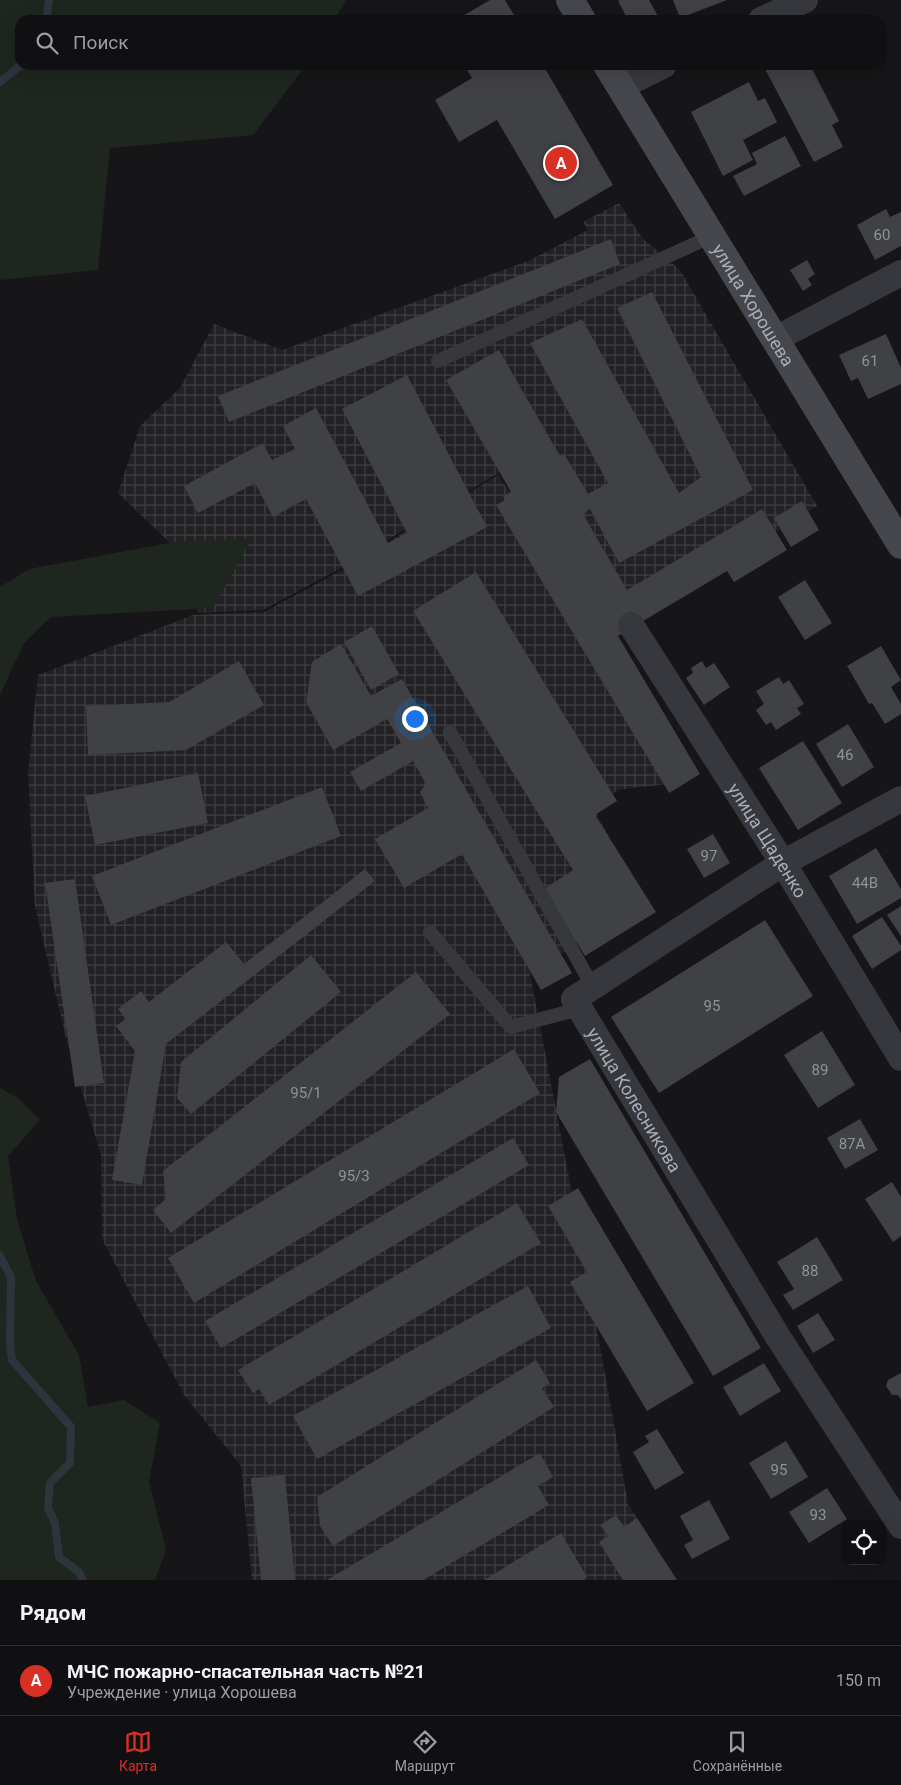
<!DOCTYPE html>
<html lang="ru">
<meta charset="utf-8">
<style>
body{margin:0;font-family:Roboto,sans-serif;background:#19191b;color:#f1f3f6}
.controls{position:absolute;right:15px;bottom:15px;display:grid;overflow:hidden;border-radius:10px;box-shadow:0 5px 20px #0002}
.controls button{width:45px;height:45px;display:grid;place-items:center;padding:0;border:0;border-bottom:1px solid #303032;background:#101012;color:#f1f3f6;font:25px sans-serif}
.you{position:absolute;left:414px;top:718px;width:18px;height:18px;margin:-12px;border:4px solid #fff;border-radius:50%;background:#1a73e8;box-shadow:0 0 0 8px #1a73e833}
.badge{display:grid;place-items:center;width:32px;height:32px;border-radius:50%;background:#d93025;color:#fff;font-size:16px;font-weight:700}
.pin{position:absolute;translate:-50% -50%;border:2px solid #fff;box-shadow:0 1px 5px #0006}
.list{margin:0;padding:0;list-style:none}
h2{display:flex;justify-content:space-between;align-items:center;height:65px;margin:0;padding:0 20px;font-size:21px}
h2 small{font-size:16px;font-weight:400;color:#9c9d9f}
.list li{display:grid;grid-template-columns:32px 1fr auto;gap:15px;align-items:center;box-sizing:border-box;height:70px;padding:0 20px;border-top:1px solid #303032}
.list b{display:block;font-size:19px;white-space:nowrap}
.list p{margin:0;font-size:16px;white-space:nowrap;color:#9c9d9f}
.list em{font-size:16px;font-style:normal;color:#9c9d9f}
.icon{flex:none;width:28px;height:28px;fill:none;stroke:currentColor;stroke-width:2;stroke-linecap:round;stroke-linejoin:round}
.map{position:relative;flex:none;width:901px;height:1580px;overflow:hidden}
.search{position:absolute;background:#101012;box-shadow:0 5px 20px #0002;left:15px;right:15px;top:15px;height:55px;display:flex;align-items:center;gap:12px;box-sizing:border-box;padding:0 18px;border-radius:15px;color:#9c9d9f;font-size:19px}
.sheet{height:135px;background:#101012}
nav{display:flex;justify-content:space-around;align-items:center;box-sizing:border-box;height:70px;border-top:1px solid #303032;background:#101012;font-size:14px;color:#9c9d9f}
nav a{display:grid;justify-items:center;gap:2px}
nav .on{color:#d93025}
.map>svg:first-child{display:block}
</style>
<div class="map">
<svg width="901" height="1580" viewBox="0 0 901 1580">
<defs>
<pattern id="industrial-grid" width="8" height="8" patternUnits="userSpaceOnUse" patternTransform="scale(1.25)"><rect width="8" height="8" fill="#222225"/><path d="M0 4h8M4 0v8" fill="none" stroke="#3f3f43"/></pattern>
</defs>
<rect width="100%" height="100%" fill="#161618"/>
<path fill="url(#industrial-grid)" d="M619,203L643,239L680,270L817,506L727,563L634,609L500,472L341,568L263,610L198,613L170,543L118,493L140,426L180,388L214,324L282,350L528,261L588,230L583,222Z
M498,475L596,620L618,636L695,766L667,784L618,790L593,808L645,901L530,974L587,1272L628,1504L676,1580H252L241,1466L184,1395L102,1239L101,1155L66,1038L35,906L28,772L38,675L193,615L264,612L342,570Z"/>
<path fill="#1e261f" d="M0,0H346L334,20H20V65H306L253,135L110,148L98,270L0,280Z
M252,538L213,608L51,617L24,643L0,695V587L29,569L174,542Z
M0,1088L18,1098L40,1120L8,1156L17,1219L36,1281L79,1355L88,1407L124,1400L160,1423L149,1481L166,1550L155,1580H0Z"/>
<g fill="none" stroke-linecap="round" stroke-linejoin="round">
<path stroke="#2c353c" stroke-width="8" d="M46,20L49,0
M0,82L21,65
M0,1256L11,1277L10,1343L12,1360L71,1427L70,1463L50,1483L48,1508L55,1523L59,1557L79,1572L83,1580"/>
</g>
<path fill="#404145" d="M490,0H505L517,20H456Z
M620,0H649L660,20H628L618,1Z
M673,0H727L680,18Z
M464,65H543L613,185L555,219L497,120L459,142L435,100L472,78Z
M763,65H810L839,121L832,125L843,147L814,162Z
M749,82L758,101L765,98L777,122L743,140L753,160L723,176L691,112Z
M785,136L801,166L744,196L733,176L757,164L752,153Z
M886,209L890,217L901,212V246L875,260L857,225Z
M611,239L620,264L229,422L218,396Z
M807,260L815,274L808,279L812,285L803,291L790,270Z
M652,292L753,490L619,563L590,509L583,514L627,590L762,509L787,550L734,582L727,571L618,636L700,774L669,793L496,505L505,500L503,496L511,492L446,380L499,350L560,456L564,454L588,494L608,483L530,343L582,319L679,493L701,477L617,308Z
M886,334L901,368V384L868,399L858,378L851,381L839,355Z
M407,375L487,527L358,596L306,499L273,517L255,483L198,513L184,486L263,443L272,460L295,449L283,426L316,408L388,543L407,533L342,409Z
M802,501L819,530L791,547L774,518Z
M476,572L617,801L595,815L656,912L585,956L544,889L573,870L413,611Z
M805,580L832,623L805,640L778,597Z
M372,626L399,674L371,690L344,642Z
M341,644L371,696L402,679L572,973L541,990L462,854L404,888L375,839L428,808L420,792L426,784L413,761L361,791L350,772L401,743L387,719L333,750L306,702L312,662Z
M881,646L901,680L891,687L901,704V714L885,724L872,703L869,704L847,666Z
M239,661L264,705L186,750L88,755L86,706L169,702Z
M702,661L706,668L714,663L730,687L704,705L686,678L693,673L691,668Z
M779,677L783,684L789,680L804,704L797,708L801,714L776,730L771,722L766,725L756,710L764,704L756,691Z
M848,724L874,767L842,787L816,744Z
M803,741L842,803L798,830L759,768Z
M198,773L208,823L95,845L85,796Z
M322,787L341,836L111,925L92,876Z
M713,834L730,863L704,878L687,849Z
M876,848L901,889V898L857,924L829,876Z
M365,869L375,881L166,1044L142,1185L112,1180L135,1051L116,1026L126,1019L118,1009L141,991L149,1002L226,942L244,964Z
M75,879L104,1083L75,1087L45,883Z
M901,906V936L887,915Z
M882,917L901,946V950L872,969L852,936Z
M765,920L813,996L659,1093L611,1017Z
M311,955L341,992L191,1114L177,1098L181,1062Z
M416,972L450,1014L171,1233L153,1210L166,1199L163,1171Z
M822,1031L855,1085L818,1108L784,1055Z
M514,1049L540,1093L194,1303L168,1258Z
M590,1059L761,1348L713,1376L556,1112L559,1077Z
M860,1119L878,1150L845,1169L827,1138Z
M513,1138L529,1165L221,1348L205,1321Z
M892,1182L901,1197V1236L893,1242L865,1199Z
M578,1188L694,1383L647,1411L570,1282L587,1272L548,1206Z
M517,1203L541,1243L269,1405L259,1389L253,1393L238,1370Z
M817,1237L843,1280L793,1310L783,1295L794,1289L777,1262Z
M528,1286L551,1328L317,1459L293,1416Z
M818,1313L835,1340L813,1353L797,1326Z
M536,1360L550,1383L542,1388L554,1407L333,1546L320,1526L317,1497Z
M764,1363L781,1391L740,1416L723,1387Z
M901,1373V1400L898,1395H892L886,1386L888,1380Z
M657,1429L684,1473L655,1490L633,1452L649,1442L645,1436Z
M786,1441L808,1477L771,1499L749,1463Z
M540,1453L553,1477L538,1486L549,1505L423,1580H327Z
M285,1475L295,1580H261L251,1478Z
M827,1488L847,1519L809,1543L789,1512Z
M709,1500L730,1539L692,1559L684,1545L693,1540L680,1516Z
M616,1515L624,1527L637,1518L677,1580H623L599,1542L608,1536L600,1525Z
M561,1533L587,1577L583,1580H484Z"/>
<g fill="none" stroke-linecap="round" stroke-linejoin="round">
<path stroke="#37383d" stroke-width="14" d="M438,361L712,236
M450,732L593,987
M430,932L511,1027L579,1009"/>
<g stroke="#37383d" stroke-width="26">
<path d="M761,20L805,0"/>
<path d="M620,87L664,65"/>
<path d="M775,337L787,333L901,273"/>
<path id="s1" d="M631,625L783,863L901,1058"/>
<path id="s2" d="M901,799L783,863L574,999L778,1337L901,1526"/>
</g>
<g stroke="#45474d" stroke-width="28">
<path d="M570,0L582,20"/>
<path id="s3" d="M607,65L901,545"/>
</g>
</g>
<g text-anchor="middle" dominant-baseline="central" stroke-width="5" stroke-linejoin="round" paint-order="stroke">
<g font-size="15" fill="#8e929b">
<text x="882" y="235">60</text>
<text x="870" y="361">61</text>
<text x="845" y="755">46</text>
<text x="709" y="856">97</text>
<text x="865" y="883">44В</text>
<text x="712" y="1006">95</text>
<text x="820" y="1070">89</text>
<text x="306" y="1093">95/1</text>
<text x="852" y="1144">87А</text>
<text x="354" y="1176">95/3</text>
<text x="810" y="1271">88</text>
<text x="779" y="1470">95</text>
<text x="818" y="1515">93</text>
</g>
<g font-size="18" fill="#a8adb8" stroke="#111113">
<text stroke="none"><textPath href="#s3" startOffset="281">улица Хорошева</textPath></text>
<text stroke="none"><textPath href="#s1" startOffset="255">улица Щаденко</textPath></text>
<text stroke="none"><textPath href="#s2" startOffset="501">улица Колесникова</textPath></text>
</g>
</g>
</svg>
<div class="controls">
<button><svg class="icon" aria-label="locate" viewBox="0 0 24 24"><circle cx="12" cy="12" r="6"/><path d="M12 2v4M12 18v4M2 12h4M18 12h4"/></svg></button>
</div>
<div class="you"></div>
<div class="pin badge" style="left:561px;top:163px">A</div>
<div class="search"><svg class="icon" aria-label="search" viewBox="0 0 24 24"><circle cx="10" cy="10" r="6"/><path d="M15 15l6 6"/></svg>Поиск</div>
</div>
<section class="sheet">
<h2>Рядом<small></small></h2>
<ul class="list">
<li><span class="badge">A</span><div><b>МЧС пожарно-спасательная часть №21</b><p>Учреждение · улица Хорошева</p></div><em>150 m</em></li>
</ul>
</section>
<nav>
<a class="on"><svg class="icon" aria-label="map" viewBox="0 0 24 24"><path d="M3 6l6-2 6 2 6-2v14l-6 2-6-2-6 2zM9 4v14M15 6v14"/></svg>Карта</a>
<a><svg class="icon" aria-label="directions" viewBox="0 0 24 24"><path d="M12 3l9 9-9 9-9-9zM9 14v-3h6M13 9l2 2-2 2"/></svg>Маршрут</a>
<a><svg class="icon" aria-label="saved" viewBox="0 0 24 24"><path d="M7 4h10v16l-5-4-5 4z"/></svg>Сохранённые</a>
</nav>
